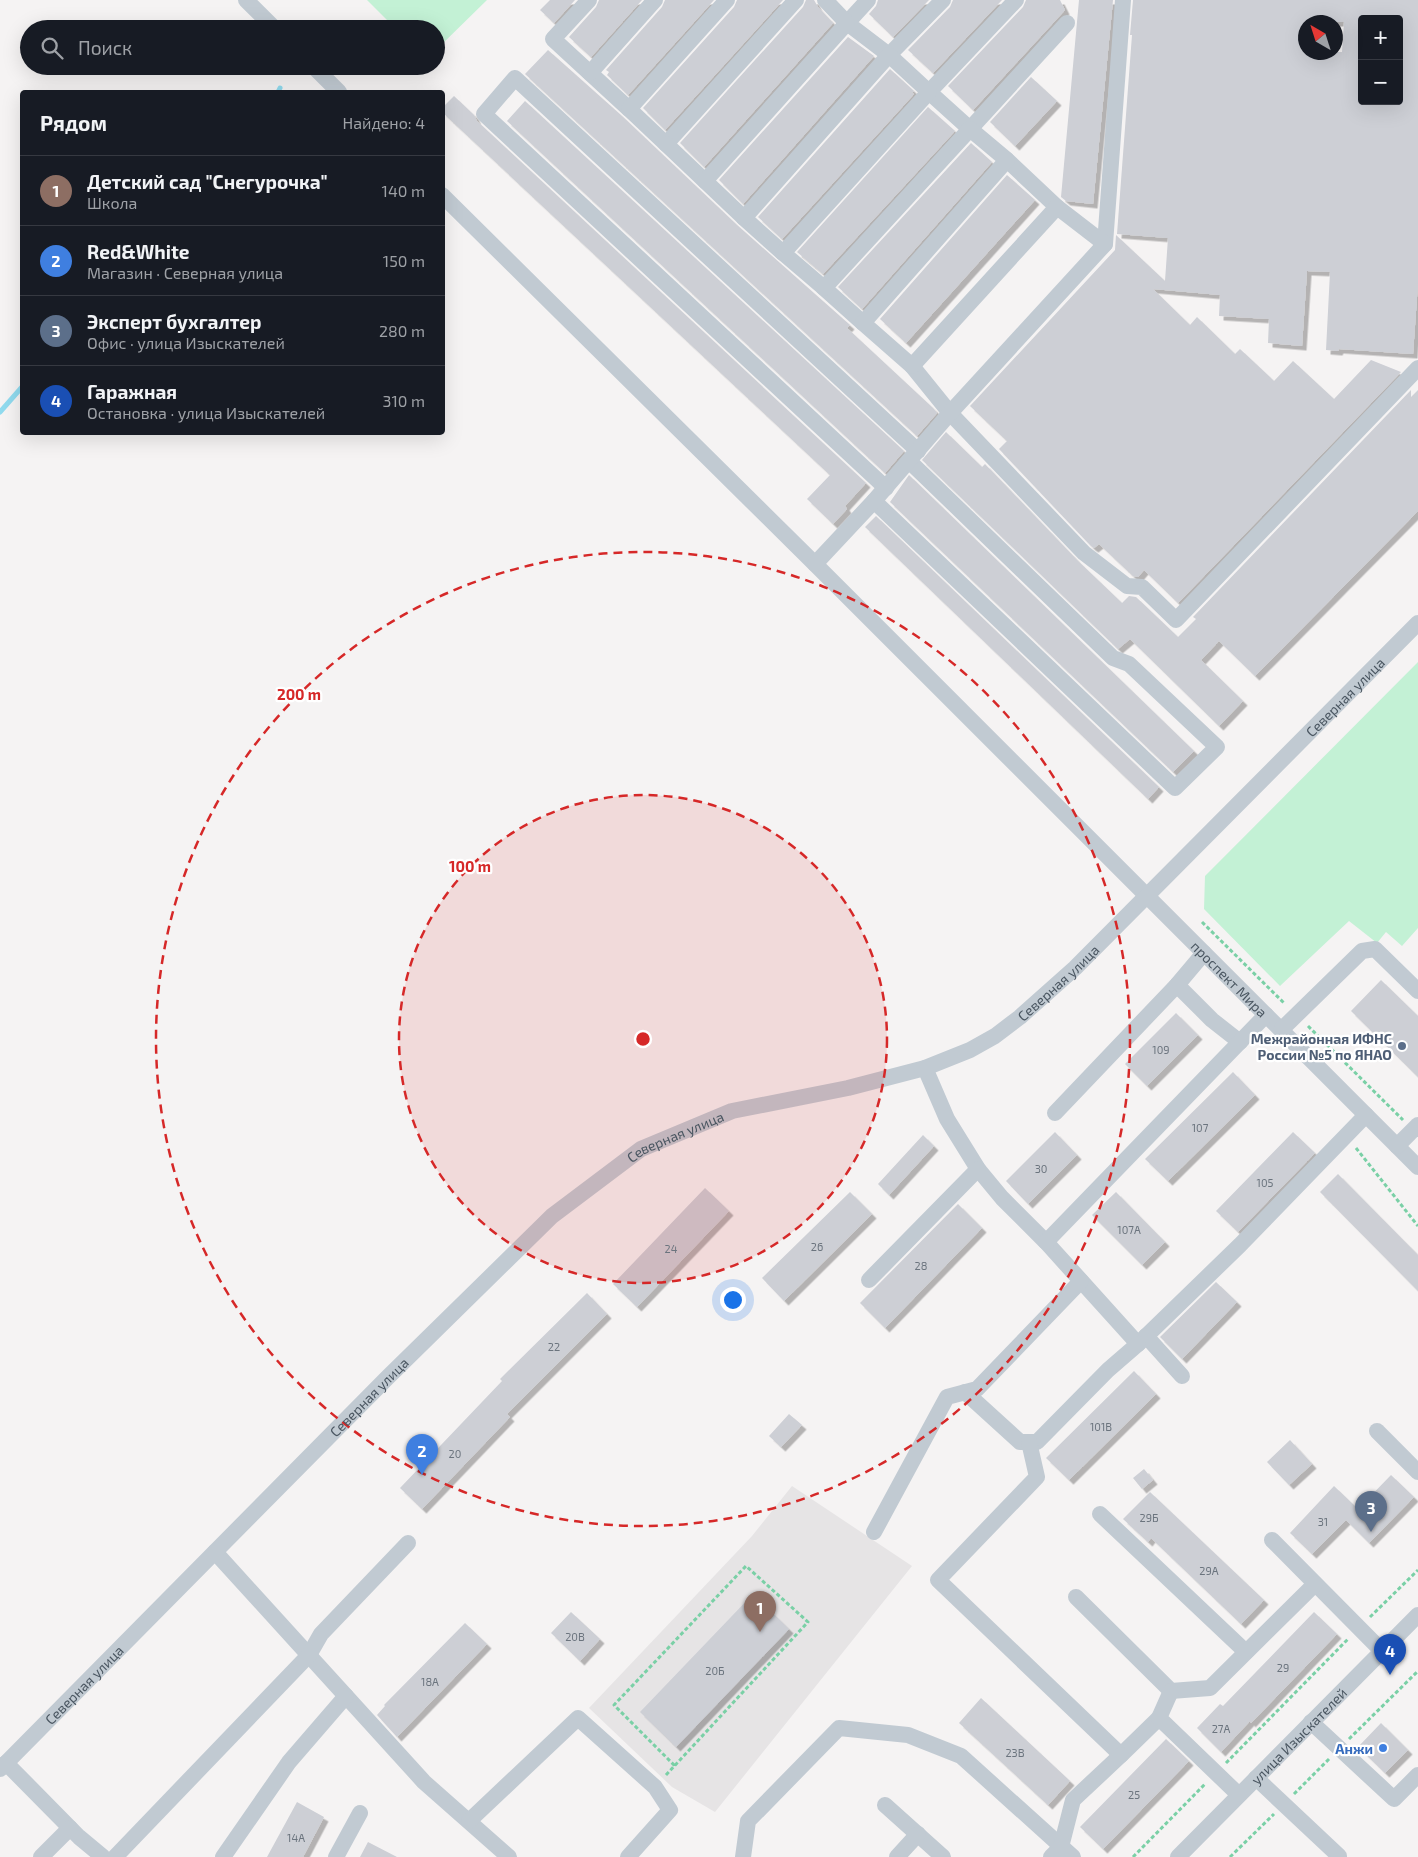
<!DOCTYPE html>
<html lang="ru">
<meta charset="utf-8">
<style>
body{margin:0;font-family:"Exo 2",sans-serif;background:#20242c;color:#f1f3f6}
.controls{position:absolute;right:15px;top:15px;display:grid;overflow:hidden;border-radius:5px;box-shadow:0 5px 20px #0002}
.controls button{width:45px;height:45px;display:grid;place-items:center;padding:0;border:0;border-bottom:1px solid #363941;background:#171b24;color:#f1f3f6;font:25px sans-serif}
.compass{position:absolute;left:1298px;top:15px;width:45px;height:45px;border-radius:50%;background:#171b24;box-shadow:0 5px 20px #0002;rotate:321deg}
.you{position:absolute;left:732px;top:1299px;width:18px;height:18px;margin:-12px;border:4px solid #fff;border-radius:50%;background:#1a73e8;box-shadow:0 0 0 8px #1a73e833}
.badge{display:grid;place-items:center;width:32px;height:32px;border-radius:50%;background:#1a73e8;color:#fff;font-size:16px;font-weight:700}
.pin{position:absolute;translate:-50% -41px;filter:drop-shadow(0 1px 2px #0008)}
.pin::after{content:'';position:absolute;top:26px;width:18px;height:15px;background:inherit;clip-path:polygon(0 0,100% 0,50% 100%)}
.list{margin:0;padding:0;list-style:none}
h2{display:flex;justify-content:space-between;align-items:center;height:65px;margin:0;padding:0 20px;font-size:21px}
h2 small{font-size:16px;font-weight:400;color:#9ea1a6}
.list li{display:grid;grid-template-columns:32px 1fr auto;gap:15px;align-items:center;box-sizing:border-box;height:70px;padding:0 20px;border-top:1px solid #363941}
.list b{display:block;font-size:19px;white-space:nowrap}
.list p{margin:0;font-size:16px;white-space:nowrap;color:#9ea1a6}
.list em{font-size:16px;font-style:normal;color:#9ea1a6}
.icon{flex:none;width:28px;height:28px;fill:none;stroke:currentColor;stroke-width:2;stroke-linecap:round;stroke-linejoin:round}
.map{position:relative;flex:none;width:1418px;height:1857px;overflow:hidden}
.search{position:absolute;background:#171b24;box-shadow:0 5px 20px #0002;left:20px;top:20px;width:425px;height:55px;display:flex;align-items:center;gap:12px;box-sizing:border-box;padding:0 18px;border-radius:28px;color:#9ea1a6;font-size:19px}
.panel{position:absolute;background:#171b24;box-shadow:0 5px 20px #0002;left:20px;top:90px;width:425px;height:345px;border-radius:5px}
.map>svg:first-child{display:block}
</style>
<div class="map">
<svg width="1418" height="1857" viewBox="0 0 1418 1857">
<defs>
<filter id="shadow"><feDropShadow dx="4.5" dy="4.5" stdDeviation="0" flood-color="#0004"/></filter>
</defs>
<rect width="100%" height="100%" fill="#f5f3f3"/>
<path fill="#e6e4e5" d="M792,1486L912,1566L715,1812L672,1787L589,1708L752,1536Z"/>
<path fill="#c3f1d5" d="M367,0H487L436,50V29H396Z
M1418,662V928L1402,946L1386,932L1377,943L1349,921L1280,986L1204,909L1205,876Z"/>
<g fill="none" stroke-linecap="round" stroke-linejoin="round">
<path stroke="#90daee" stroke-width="5" d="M278,92L280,88
M0,412L22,387"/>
</g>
<path fill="#cdcfd5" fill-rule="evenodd" filter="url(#shadow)" d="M550,0H575L554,23L540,10Z
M599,0H642L591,57L569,37L596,7Z
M665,0H714L628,95L607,75L609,72L606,70L662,7Z
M737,0H783L665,130L643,108L734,7Z
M806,0H814L818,7L833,23L704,167L680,143L803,7Z
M878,0H929L893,37L869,14L876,6Z
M953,0H1002L933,73L908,50L950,7Z
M1026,0H1060L1065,10L973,110L948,86L1023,7Z
M1079,0H1113L1093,204L1066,201L1061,197Z
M1133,0H1418V283L1413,354L1339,349L1338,351L1326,350L1330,272L1307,271L1302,346L1268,343L1269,319L1219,316L1220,295L1153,289L1190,325L1197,317L1235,354L1240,349L1274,381L1293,361L1334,399L1371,360L1401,372L1178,603L1144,570L1138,577L1133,576L1099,544L1094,548L1091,546L999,449L1007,441L970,406L1115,250L1116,235L1165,281L1168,238L1117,234L1132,35H1130ZM1362,19H1401L1399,101H1362ZM1306,22H1344L1342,52H1306Z
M848,37L874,56L743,204L719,180Z
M548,50L622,116L737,225L850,325L847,328L933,408L937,413L917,436L525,74Z
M890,69L914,91L912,93L914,94L782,239L758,217Z
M1031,77L1057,101L1015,146L990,122Z
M454,96L474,115L477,121L866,483L845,506L847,509L833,524L807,499L830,475L442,112V108Z
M525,101L904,451L885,473L507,121Z
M928,107L955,131L823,274L797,252Z
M971,143L992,162L862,309L838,287Z
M1007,175L1035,200L906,343L880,319Z
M1411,390V397L1418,390V511L1255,676L1219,641L1201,660L1243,701L1219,726L1130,639L1118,649L922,460L946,432L982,467L985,464L1077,560L1122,603L1129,596L1136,597L1178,637L1196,619L1193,617Z
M909,475L1194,751L1173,772L890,502Z
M876,516L1159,787L1148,799L865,527Z
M1381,980L1418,1016V1077L1351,1011Z
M1176,1013L1198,1035L1147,1086L1125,1064Z
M1233,1072L1255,1095L1168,1181L1145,1159Z
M1055,1132L1077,1155L1028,1204L1006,1181Z
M1293,1132L1315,1153L1238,1232L1216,1211Z
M923,1135L934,1146L889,1195L878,1184Z
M1338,1174L1418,1255V1291L1320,1192Z
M705,1188L729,1211L637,1307L613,1284Z
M850,1192L872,1214L784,1301L762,1278Z
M1116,1192L1165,1242L1142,1265L1092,1215Z
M958,1204L982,1228L885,1328L860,1303Z
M1216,1282L1237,1302L1182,1359L1160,1337Z
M587,1293L607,1314L507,1414L510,1417L422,1509L400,1488L502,1381L500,1379Z
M1134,1371L1156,1394L1069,1480L1046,1458Z
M789,1414L802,1425L781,1447L769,1436Z
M1290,1440L1312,1464L1289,1485L1267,1462Z
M1144,1469L1153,1480L1142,1489L1133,1478Z
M1391,1475L1414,1497L1369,1543L1346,1520L1312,1554L1290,1533L1334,1486L1358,1509Z
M1150,1492L1264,1600L1241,1624L1151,1538L1148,1542L1123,1519Z
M753,1594L789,1629L676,1747L640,1712Z
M571,1612L600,1639L580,1661L551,1633Z
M1314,1612L1337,1634L1251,1723L1250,1721L1221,1752L1197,1728L1220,1704L1223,1706Z
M465,1623L487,1644L397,1737L377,1715L385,1706L384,1705Z
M981,1698L1070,1781L1048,1805L959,1723Z
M1381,1723L1408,1750L1385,1773L1358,1747Z
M1166,1739L1189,1761L1103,1849L1080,1827Z
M297,1802L324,1817L303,1857H267Z
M368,1842L397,1857H360Z"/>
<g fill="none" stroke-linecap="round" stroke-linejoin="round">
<path stroke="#7ad0a6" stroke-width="3" stroke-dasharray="4 2.5" stroke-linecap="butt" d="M1202,922L1285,1004
M1308,1026L1403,1120
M1356,1148L1418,1226
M1370,1617L1418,1570
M1349,1739L1418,1671
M1226,1763L1348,1639
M666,1775L808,1622L746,1566L614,1705L675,1766
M1294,1794L1329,1759
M1133,1857L1206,1783
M1230,1857L1274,1814"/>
<g stroke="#c1cad2" stroke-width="16">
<path d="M246,0L275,29"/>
<path d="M589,0L553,39L629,109"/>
<path d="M727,0L629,109L666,144L796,0"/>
<path d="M868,0L847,23L889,55L943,0"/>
<path d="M1016,0L929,92L970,129L1067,23"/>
<path d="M313,66L339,92"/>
<path d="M590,73L655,0"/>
<path d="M666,144L705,181"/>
<path d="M1007,160L1057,207"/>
<path id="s1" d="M442,195L815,564L1418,1167"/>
<path d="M744,218L783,253"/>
<path d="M1105,244L1123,0"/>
<path d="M824,288L863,323"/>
<path d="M912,366L950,413L1084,553L1127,586L1142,587L1176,620L1418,368"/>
<path d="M886,488L484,114L515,78L918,451"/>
<path d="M874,501L1175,788L1217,747L1129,664L1113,658L909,461"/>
<path d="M815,564L874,501L950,413L1105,244L1057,207L912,366L863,323L1007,160L970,129L824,288L783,253L929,92L889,55L744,218L705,181L847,23L825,0"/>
<path d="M1177,985L1212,1020L1240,1042"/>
<path d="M1281,1030L1362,951L1375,949L1418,991"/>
<path d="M925,1068L947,1119L978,1169L1002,1198L1046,1242L1138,1344L1240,1245L1366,1115"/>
<path d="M1055,1113L1177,985L1204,953"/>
<path d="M1397,1146L1418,1125"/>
<path d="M1046,1242L1266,1015"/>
<path d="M869,1280L978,1169"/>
<path d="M1146,1336L1182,1376"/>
<path d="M965,1392L1020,1442H1037L1108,1370L1138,1344"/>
<path d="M1377,1431L1418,1472"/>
<path d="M1029,1442L1037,1477L938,1580L1121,1755L1159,1718"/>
<path d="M1100,1514L1246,1652"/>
<path d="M874,1532L947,1397L977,1389L1081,1281"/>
<path d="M1272,1540L1382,1651"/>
<path d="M215,1552L424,1782L509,1857"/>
<path d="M1076,1597L1171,1691L1210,1688L1315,1584"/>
<path d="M1171,1691L1159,1718L1239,1795"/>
<path d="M1311,1722L1394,1799L1418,1775"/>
<path d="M6,1763L79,1837L103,1857"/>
<path id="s2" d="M0,1769L388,1377L552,1216L641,1149L732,1111L848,1088L925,1068L970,1050L995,1036L1020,1017L1075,968L1418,623"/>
<path d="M1256,1778L1339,1856L1338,1857"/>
<path d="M885,1805L943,1857"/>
<path d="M469,1821L578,1718L655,1787L670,1810L628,1857"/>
<path d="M41,1857L70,1828"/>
<path d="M115,1857L309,1655L321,1634L408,1543"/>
<path d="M223,1857L289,1762L346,1696"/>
<path d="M336,1857L360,1813"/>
<path d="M743,1857L748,1821L839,1728L908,1735L961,1756L1073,1857"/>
<path d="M897,1857L918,1834"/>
<path d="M1051,1857L1061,1847L1073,1800L1121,1755"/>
<path id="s3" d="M1178,1857L1418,1615"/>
</g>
</g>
<circle cx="643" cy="1039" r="244" fill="#d62828" fill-opacity=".12"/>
<g fill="none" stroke="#d62828" stroke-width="2.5" stroke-dasharray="9 6">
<circle cx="643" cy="1039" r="244"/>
<circle cx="643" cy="1039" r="487"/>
</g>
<circle fill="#5c6f8a" stroke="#fff" stroke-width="2" cx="1402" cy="1046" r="5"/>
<circle fill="#3f7fe0" stroke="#fff" stroke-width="2" cx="1383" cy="1748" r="5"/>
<g text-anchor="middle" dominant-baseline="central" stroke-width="4.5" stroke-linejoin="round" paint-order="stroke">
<g font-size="11" fill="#6b747e">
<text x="1161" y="1049">109</text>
<text x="1200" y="1127">107</text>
<text x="1041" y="1168">30</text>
<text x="1265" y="1182">105</text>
<text x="1129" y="1229">107А</text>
<text x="817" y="1246">26</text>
<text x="671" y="1248">24</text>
<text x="921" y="1265">28</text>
<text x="554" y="1346">22</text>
<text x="1101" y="1426">101В</text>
<text x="455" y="1453">20</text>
<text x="1149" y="1517">29Б</text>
<text x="1323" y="1521">31</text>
<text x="1209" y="1570">29А</text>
<text x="575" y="1636">20В</text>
<text x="1283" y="1667">29</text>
<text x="715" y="1670">20Б</text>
<text x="430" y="1681">18А</text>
<text x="1221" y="1728">27А</text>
<text x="1015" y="1752">23В</text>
<text x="1134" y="1794">25</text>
<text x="296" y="1837">14А</text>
</g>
<g font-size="14" fill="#4a5661" stroke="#fff">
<text stroke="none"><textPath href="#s2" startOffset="1754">Северная улица</textPath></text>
<text stroke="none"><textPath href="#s1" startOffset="1111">проспект Мира</textPath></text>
<text stroke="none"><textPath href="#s2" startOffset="1349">Северная улица</textPath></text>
<text stroke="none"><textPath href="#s2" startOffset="929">Северная улица</textPath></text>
<text stroke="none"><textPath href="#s2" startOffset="524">Северная улица</textPath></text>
<text stroke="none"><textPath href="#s2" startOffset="119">Северная улица</textPath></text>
<text stroke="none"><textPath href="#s3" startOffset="171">улица Изыскателей</textPath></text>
</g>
<g font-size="14" font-weight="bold" fill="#4e5e75" stroke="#fff" text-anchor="end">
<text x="1392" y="1038">Межрайонная ИФНС<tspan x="1392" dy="16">России №5 по ЯНАО</tspan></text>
</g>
<g font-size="14" font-weight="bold" fill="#366cbe" stroke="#fff" text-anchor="end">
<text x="1373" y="1748">Анжи</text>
</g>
</g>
<circle cx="643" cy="1039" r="8" fill="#d62828" stroke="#fff" stroke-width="2.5"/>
<g font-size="15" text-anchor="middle" font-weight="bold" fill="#d62828" stroke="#fff" stroke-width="4.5" stroke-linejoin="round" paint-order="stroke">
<text x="299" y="700">200 m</text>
<text x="470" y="872">100 m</text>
</g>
</svg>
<div class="controls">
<button>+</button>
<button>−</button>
</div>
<svg class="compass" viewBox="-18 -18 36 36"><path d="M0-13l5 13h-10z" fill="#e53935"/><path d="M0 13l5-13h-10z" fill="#9ea1a6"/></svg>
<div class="you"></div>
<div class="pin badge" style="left:760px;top:1632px;background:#8d6e63">1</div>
<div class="pin badge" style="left:422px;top:1475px;background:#3f7fe0">2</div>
<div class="pin badge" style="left:1371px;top:1532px;background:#5c6f8a">3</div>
<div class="pin badge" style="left:1390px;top:1675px;background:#1a4fb4">4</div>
<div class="search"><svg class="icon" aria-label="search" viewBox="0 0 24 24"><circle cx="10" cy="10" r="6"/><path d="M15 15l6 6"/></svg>Поиск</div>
<section class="panel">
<h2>Рядом<small>Найдено: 4</small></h2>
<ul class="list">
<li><span class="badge" style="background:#8d6e63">1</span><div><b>Детский сад &quot;Снегурочка&quot;</b><p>Школа</p></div><em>140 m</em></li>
<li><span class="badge" style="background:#3f7fe0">2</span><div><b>Red&amp;White</b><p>Магазин · Северная улица</p></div><em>150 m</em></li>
<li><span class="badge" style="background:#5c6f8a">3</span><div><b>Эксперт бухгалтер</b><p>Офис · улица Изыскателей</p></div><em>280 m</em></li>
<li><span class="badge" style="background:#1a4fb4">4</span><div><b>Гаражная</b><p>Остановка · улица Изыскателей</p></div><em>310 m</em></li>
</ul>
</section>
</div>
